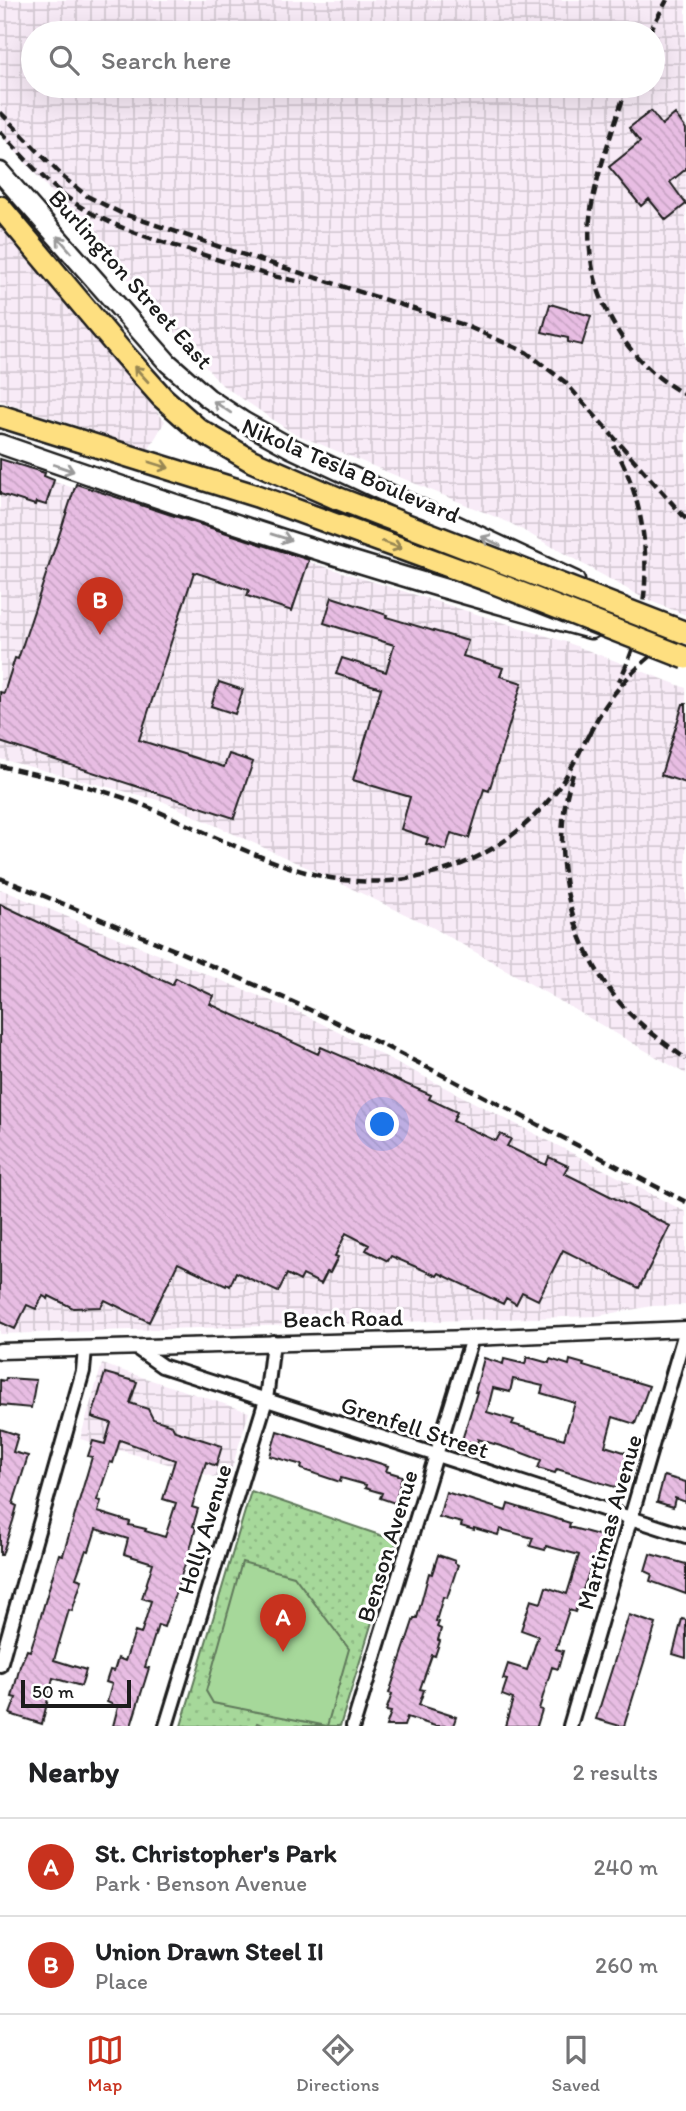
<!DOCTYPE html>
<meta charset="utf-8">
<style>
body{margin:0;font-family:Itim,sans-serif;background:#f6f6f6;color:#202124}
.scale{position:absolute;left:21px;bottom:18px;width:110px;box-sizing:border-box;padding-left:7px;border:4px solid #1c1c1c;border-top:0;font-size:19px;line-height:24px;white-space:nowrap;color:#1c1c1c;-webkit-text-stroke:5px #fff;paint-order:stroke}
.you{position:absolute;left:383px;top:1125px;width:24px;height:24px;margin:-18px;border:5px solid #fff;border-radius:50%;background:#1a73e8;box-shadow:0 0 0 10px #1a73e833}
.badge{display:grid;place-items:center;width:46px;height:46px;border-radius:50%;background:#c8321e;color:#fff;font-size:23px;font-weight:700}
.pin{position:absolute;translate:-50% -58px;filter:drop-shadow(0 2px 4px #0008)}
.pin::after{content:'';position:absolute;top:37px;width:24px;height:21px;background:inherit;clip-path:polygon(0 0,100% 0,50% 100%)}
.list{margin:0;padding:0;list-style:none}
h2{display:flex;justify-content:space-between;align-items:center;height:91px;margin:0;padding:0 28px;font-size:30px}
h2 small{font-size:23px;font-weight:400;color:#757577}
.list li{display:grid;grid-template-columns:46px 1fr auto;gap:21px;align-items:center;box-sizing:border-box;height:98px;padding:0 28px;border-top:2px solid #e0e0e0}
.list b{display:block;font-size:26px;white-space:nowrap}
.list p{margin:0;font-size:23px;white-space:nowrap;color:#757577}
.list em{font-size:23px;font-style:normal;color:#757577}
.icon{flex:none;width:38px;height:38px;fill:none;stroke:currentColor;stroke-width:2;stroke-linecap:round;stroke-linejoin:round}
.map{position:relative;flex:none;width:686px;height:1726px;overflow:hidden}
.search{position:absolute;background:#fff;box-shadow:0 7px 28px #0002;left:21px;right:21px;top:21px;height:77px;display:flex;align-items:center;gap:18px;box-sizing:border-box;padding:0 24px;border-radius:38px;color:#757577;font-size:26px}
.sheet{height:287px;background:#fff}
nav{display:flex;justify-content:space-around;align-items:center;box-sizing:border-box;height:98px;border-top:2px solid #e0e0e0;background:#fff;font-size:19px;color:#757577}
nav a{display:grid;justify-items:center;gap:4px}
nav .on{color:#c8321e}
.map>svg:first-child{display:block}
</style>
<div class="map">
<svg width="686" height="1726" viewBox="0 0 686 1726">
<defs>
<pattern id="industrial-grid" width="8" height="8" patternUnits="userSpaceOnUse" patternTransform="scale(1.75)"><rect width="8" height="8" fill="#f8ebf7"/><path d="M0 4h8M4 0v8" fill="none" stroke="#d4c9d3"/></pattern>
<pattern id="park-dots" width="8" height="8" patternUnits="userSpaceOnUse" patternTransform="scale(1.75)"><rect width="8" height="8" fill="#a6d89a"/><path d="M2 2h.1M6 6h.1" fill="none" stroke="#8eb984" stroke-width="1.8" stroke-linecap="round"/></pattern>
<pattern id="building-back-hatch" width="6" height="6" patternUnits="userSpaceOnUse" patternTransform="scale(1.75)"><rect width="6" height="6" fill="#e8bde3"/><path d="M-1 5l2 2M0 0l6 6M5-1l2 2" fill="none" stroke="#c6a2c2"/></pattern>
</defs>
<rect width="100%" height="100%" fill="#fff"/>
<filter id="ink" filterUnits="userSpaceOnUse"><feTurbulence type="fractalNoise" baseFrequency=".0143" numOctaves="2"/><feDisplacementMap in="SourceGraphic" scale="14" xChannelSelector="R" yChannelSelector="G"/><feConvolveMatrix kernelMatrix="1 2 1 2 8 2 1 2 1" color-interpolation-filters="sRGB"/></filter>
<g filter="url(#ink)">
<path fill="url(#industrial-grid)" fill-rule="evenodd" d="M0,0H686V615L645,599L510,523L291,432L222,385L0,134ZM33,33H653V86H33Z
M0,226L165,421L149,449L0,401Z
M0,465L566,642L686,688V1074L432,927L319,873L162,801L0,759Z
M0,889L303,1014L686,1212V1305L652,1306L597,1316L0,1334Z
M102,1364L249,1412L228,1481L80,1439Z"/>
<path fill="url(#park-dots)" stroke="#617a5b" stroke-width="2" d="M251,1491L397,1541L340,1726H266L257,1723L256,1726H181Z"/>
<path fill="#a6d89a" stroke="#617a5b" stroke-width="2" d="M242,1562L294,1576L349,1649L327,1726L213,1703L206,1691Z"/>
<path fill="url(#building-back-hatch)" stroke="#1c1c1c" stroke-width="2" fill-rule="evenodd" d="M651,111L662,125L675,114L686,129V169L670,182L686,204L666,220L649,199L641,206L609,167L640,142L629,128Z
M550,304L591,316L582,345L568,342V338L542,332Z
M0,459L45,473L44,476L54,480L46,505L36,502L35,505L0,494Z
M76,484L309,560L292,611L247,596L249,590L194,572L139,740L224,767L229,754L253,762L234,818L0,742V692L4,693L15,658L18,659Z
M332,597L387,615L386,617L468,641L463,656L503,668L500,676L522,683L489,791L484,789L469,838L451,833L446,850L426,844L428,838L401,829L410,797L353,780L381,688L336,674L342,658L386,672L394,645L324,623Z
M219,682L243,690L235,714L211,706Z
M683,704H686V783L661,775Z
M0,904L172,985L176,978L214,996L210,1004L318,1054L321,1047L431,1095L429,1099L457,1112L453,1121L496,1141L500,1134L511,1139L507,1146L546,1165L549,1157L568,1166L564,1173L670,1226L639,1288L563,1250L538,1300L522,1292L516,1304L506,1298L503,1304L439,1273L437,1276L391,1256L388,1261L366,1250L369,1245L346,1233L335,1256L338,1257L330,1273L327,1272L321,1284L303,1275L300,1281L287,1274L278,1292L236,1272L230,1286L227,1284L226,1286L178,1263L149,1322L105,1300L101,1307L73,1308L49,1296L48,1299L43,1296L36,1309L27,1305L15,1329L0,1322Z
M527,1357L549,1363L550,1359L569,1365L570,1360L584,1364L583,1366L649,1386L635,1424L613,1417L605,1446L627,1453L618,1488L557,1469L555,1473L538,1468L541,1460L520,1452L478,1439L477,1444L462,1440L477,1392H475L484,1358L503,1364L504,1359L525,1364ZM513,1379L543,1386L541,1393L575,1403L564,1439L512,1424L514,1420L487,1412L493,1388L510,1392Z
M105,1373L137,1382L130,1403L148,1409L153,1419L172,1425L175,1431L222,1446L216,1466L206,1462L192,1507L198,1509L193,1526L196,1527L191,1546L164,1627L158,1625L145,1667L149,1668L131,1726H113L118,1707L107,1702L112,1684L106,1682L110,1670L114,1671L118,1658L125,1661L135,1632L141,1634L151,1601L142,1598L153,1563L124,1554L128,1539L96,1529L89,1551L86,1550L76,1578L82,1580L72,1611L69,1610L54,1660L86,1670L81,1686L53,1678L42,1724L10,1714L16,1698L12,1697L20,1666L27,1650L30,1651L35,1636L59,1554L63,1555L92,1457L88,1456L93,1441L105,1444L111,1423L92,1417ZM120,1440L175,1460L163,1499L176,1503L165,1537L145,1531L146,1529L129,1525L130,1522L98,1512L101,1501L97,1500L110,1462L113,1463Z
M6,1378L36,1380L31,1408L0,1405V1380L5,1381Z
M0,1429L18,1435L13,1452L28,1456L13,1504L17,1506L13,1521L2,1555H0Z
M277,1431L388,1466L386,1471L402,1476L395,1503L380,1498L382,1493L365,1488L366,1485L341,1478L340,1482L301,1469L302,1465L270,1456Z
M664,1476L686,1482V1502L675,1498L673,1507L657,1502Z
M446,1492L506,1511L508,1504L570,1523L569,1527L602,1536L575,1612L569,1610L556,1649L563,1651L558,1669L552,1667L539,1709L542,1710L537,1726H505L513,1699L502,1695L507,1680L503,1679L508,1664L527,1670L538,1636L521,1630L531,1600L541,1603L546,1587L567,1594L579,1555L546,1546L545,1550L530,1546L533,1538L500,1529L498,1535L474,1528V1530L461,1526L462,1523L439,1517Z
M650,1554L686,1564V1594L650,1581L652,1574L645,1571Z
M438,1555L455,1561V1563L458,1565L447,1598L443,1597L436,1621L439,1622L437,1627L441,1629L438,1640L440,1641L435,1656L432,1655L420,1689L424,1690L419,1705L456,1717L453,1726H435L407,1717L404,1726H386L391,1712L386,1711L392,1694L389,1693L414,1618H417L429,1573L432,1574Z
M629,1615L656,1624L624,1726H620L596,1719Z
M682,1619L686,1620V1658L673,1654Z"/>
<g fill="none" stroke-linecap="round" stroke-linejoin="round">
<defs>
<path id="minor" d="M135,1347L162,1366L686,1536
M0,1665L83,1371L85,1349
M166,1726L266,1400L273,1342
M353,1726L472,1338
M570,1726L686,1329"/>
<path id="tertiary" d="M0,1351L472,1338L686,1329"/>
<path id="secondary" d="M0,172L168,363L208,398L244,422L291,448L575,581
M0,444C195,512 391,577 591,629"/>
<path id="motorway" d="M0,207L121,351L162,397L199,430L252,461L337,498
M0,416L257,496L328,522"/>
</defs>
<use href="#minor" stroke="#1c1c1c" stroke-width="18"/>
<use href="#tertiary" stroke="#1c1c1c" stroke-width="19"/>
<use href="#secondary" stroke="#1c1c1c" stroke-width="23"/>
<use href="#motorway" stroke="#1c1c1c" stroke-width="26"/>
<use href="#minor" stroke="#fff" stroke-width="12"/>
<use href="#tertiary" stroke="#fff" stroke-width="14"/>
<use href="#secondary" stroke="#fff" stroke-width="18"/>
<use href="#motorway" stroke="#fedf80" stroke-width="21"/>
<path stroke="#1c1c1c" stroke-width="4.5" stroke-dasharray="10 5" stroke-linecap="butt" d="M649,33L667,0
M627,86C614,127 598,168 591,210C580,284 621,361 686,395
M0,112L64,178L87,196L121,213L232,251L464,325L526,352L565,382L686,519
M0,131C24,158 50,188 81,207C117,229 156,240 195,252C231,264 266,276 303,282
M614,446C654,516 656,610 619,681
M589,735C608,693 645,654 686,633
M0,766C46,777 94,786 138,803C195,826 250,857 309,873C396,897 490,870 548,801C567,779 579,753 592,728
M573,774C547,850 569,943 620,1003C639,1025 663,1042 686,1059
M0,878C103,920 207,962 308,1009C436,1069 560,1137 686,1202"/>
<defs>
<path id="motorway-bridge" d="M337,498L686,633
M328,522L487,580L686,658"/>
</defs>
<use href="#motorway-bridge" stroke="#1c1c1c" stroke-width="26" stroke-linecap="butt"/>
<use href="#motorway-bridge" stroke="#fedf80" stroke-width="21"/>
</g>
<defs><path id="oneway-shaft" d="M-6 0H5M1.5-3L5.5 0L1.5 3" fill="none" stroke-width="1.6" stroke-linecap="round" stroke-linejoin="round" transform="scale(1.75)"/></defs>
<g stroke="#999">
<use href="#oneway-shaft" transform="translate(64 244) rotate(-131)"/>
<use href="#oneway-shaft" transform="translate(222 407) rotate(-146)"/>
<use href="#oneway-shaft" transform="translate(64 468) rotate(19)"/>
<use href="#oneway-shaft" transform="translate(281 537) rotate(17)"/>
<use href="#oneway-shaft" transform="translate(491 541) rotate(-155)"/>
</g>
<g stroke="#988753">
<use href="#oneway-shaft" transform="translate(141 374) rotate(-132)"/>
<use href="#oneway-shaft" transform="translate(159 465) rotate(17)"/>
<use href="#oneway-shaft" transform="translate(392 545) rotate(20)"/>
</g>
</g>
<g text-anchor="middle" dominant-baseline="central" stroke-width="6" stroke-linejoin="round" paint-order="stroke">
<g font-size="24" fill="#1c1c1c" stroke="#fff">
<text transform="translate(131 279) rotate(48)">Burlington Street East</text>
<text transform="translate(351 470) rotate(23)">Nikola Tesla Boulevard</text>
<text transform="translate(343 1318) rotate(-1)">Beach Road</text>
<text transform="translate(415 1427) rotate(18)">Grenfell Street</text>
<text transform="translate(609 1522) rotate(-74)">Martimas Avenue</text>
<text transform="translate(204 1529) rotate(-73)">Holly Avenue</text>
<text transform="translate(387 1546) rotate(-73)">Benson Avenue</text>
</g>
</g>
</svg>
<div class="scale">50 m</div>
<div class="you"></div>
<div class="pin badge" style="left:283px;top:1652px">A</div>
<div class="pin badge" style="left:100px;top:635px">B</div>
<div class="search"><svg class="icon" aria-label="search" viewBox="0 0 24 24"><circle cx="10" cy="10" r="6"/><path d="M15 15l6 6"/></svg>Search here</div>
</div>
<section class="sheet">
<h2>Nearby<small>2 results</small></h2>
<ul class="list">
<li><span class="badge">A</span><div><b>St. Christopher's Park</b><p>Park · Benson Avenue</p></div><em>240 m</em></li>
<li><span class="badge">B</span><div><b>Union Drawn Steel II</b><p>Place</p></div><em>260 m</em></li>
</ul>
</section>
<nav>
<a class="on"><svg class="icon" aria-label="map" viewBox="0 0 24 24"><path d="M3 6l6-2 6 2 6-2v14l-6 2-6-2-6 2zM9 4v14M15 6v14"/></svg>Map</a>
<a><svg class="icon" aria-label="directions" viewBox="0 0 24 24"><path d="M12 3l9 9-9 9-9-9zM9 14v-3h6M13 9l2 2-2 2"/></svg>Directions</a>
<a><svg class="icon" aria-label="saved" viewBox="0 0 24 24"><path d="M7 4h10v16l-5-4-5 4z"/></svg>Saved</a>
</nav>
